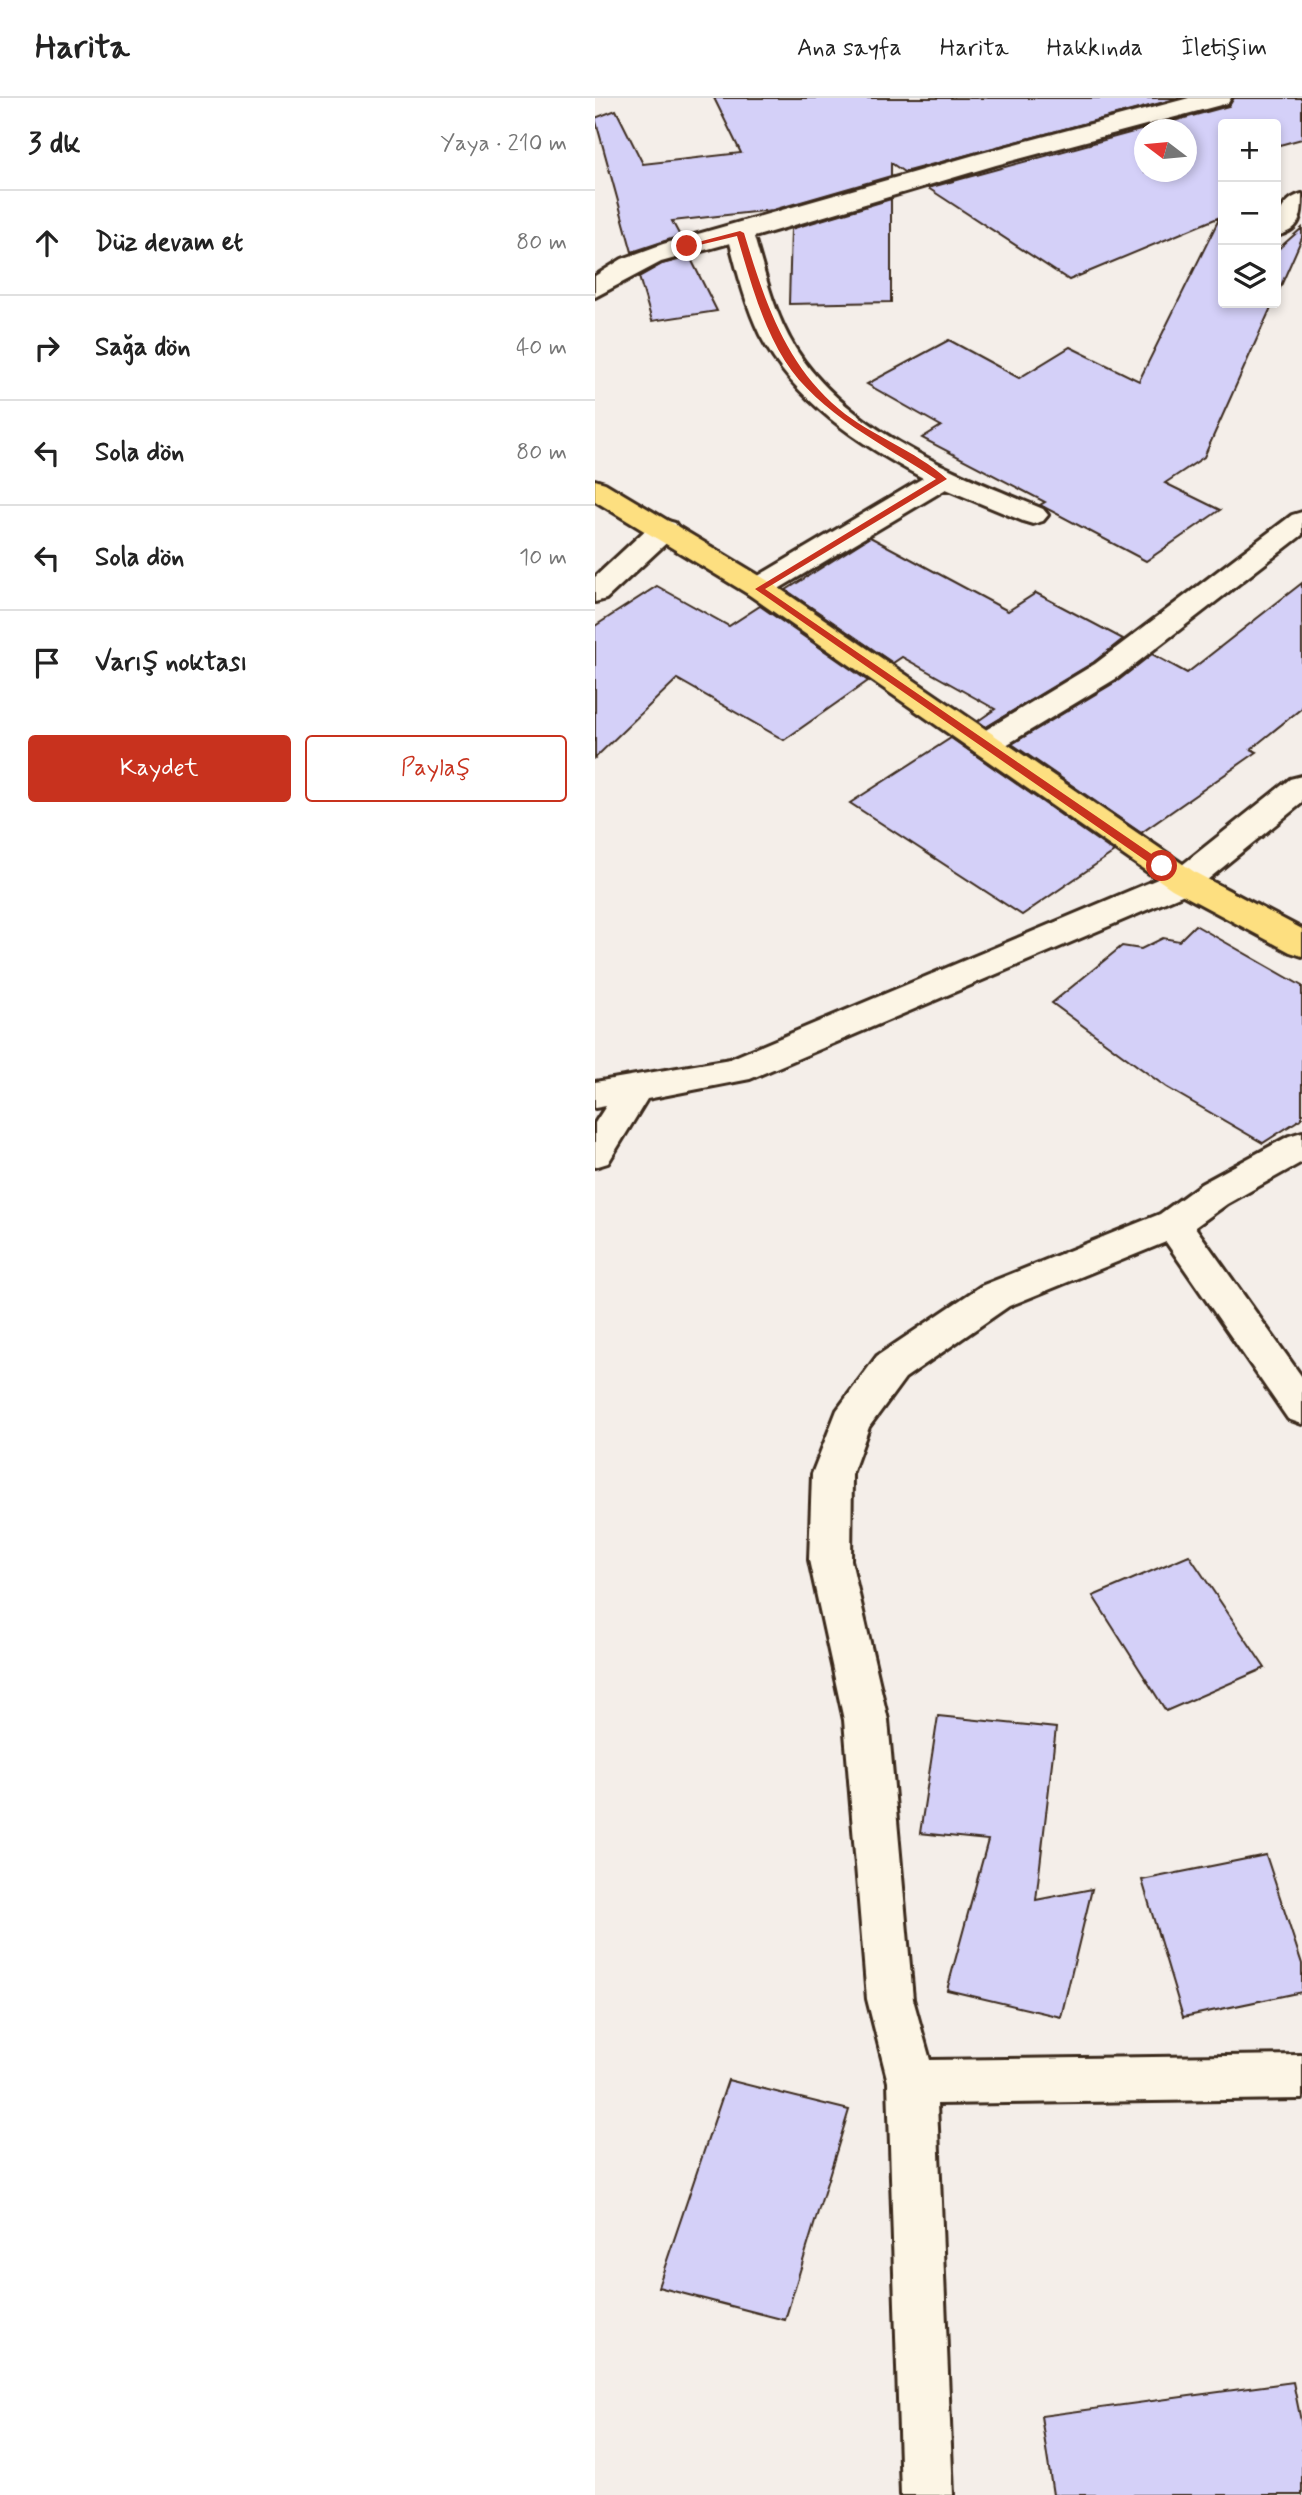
<!DOCTYPE html>
<html lang="tr">
<meta charset="utf-8">
<style>
body{margin:0;font-family:Mynerve,sans-serif;background:#f2f2f2;color:#222}
.controls{position:absolute;right:21px;top:21px;display:grid;overflow:hidden;border-radius:7px;box-shadow:0 4px 10px #0003}
.controls button{width:63px;height:63px;display:grid;place-items:center;padding:0;border:0;border-bottom:2px solid #e0e0e0;background:#fff;color:#222;font:35px sans-serif}
.compass{position:absolute;left:539px;top:21px;width:63px;height:63px;border-radius:50%;background:#fff;box-shadow:0 4px 10px #0003;rotate:286deg}
.stop{position:absolute;width:21px;height:21px;margin:-16px;border:5px solid #c8321e;border-radius:50%;background:#fff}
.stop.end{background:#c8321e;border-color:#fff;box-shadow:0 2px 7px #0008}
.list{margin:0;padding:0;list-style:none}
h2{display:flex;justify-content:space-between;align-items:center;height:91px;margin:0;padding:0 28px;font-size:30px}
h2 small{font-size:23px;font-weight:400;color:#767676}
.list li{display:grid;grid-template-columns:46px 1fr auto;gap:21px;align-items:center;box-sizing:border-box;height:105px;padding:0 28px;border-top:2px solid #e0e0e0}
.list b{display:block;font-size:26px;white-space:nowrap}
.list em{font-size:23px;font-style:normal;color:#767676}
.actions{display:flex;gap:14px;padding:21px 28px}
.actions a{flex:1;padding:16px 0;border:2px solid #c8321e;border-radius:7px;text-align:center;font-size:24px;color:#c8321e}
.actions .main{background:#c8321e;color:#fff}
.icon{flex:none;width:38px;height:38px;fill:none;stroke:currentColor;stroke-width:2;stroke-linecap:round;stroke-linejoin:round}
.map{position:relative;flex:none;width:707px;height:2397px;overflow:hidden}
header{display:flex;align-items:center;gap:42px;box-sizing:border-box;height:98px;padding:0 35px;background:#fff;border-bottom:2px solid #e0e0e0}
header strong{font-size:33px}
nav{display:flex;gap:38px;margin-inline-start:auto;font-size:24px}
main{display:flex}
aside{flex:1;background:#fff}
.map>svg:first-child{display:block}
</style>
<header>
<strong>Harita</strong>
<nav><a>Ana sayfa</a><a>Harita</a><a>Hakkında</a><a>İletişim</a></nav>
</header>
<main>
<aside>
<h2>3 dk<small>Yaya · 210 m</small></h2>
<ul class="list">
<li><svg class="icon" aria-label="ahead" viewBox="0 0 24 24"><path d="M12 20V5M6 11l6-6 6 6"/></svg><div><b>Düz devam et</b></div><em>80 m</em></li>
<li><svg class="icon" aria-label="right" viewBox="0 0 24 24"><path d="M7 20v-9h11M14 6l5 5-5 5"/></svg><div><b>Sağa dön</b></div><em>40 m</em></li>
<li><svg class="icon" aria-label="left" viewBox="0 0 24 24"><path d="M17 20v-9H6M10 6l-5 5 5 5"/></svg><div><b>Sola dön</b></div><em>80 m</em></li>
<li><svg class="icon" aria-label="left" viewBox="0 0 24 24"><path d="M17 20v-9H6M10 6l-5 5 5 5"/></svg><div><b>Sola dön</b></div><em>10 m</em></li>
<li><svg class="icon" aria-label="arrive" viewBox="0 0 24 24"><path d="M6 21V4h12l-3 4 3 4H6"/></svg><div><b>Varış noktası</b></div></li>
</ul>
<div class="actions"><a class="main">Kaydet</a><a>Paylaş</a></div>
</aside>
<div class="map">
<svg width="707" height="2397" viewBox="0 0 707 2397">
<rect width="100%" height="100%" fill="#f4eee9"/>
<filter id="ink" filterUnits="userSpaceOnUse"><feTurbulence type="fractalNoise" baseFrequency=".0143" numOctaves="2"/><feDisplacementMap in="SourceGraphic" scale="14" xChannelSelector="R" yChannelSelector="G"/><feConvolveMatrix kernelMatrix="1 2 1 2 8 2 1 2 1" color-interpolation-filters="sRGB"/></filter>
<g filter="url(#ink)">
<path fill="#d4d0f8" stroke="#3b2a1e" stroke-width="2" fill-rule="evenodd" d="M119,0H584L309,74L296,65V78L178,112L77,123L85,138L37,154L0,20L21,12L48,66L146,55Z
M639,0H707V41L681,48V26H628V205H678L609,359L570,385L625,412L551,463L445,407L450,404L327,340L346,328L272,286L354,242L424,280L475,249L544,283L625,119L474,182L333,90L634,8ZM550,32H592V74H550Z
M296,101V204L194,206L196,131Z
M707,130V140L681,199V153Z
M95,159L122,213L57,223L44,179L67,166Z
M275,439L413,513L441,495L528,541L499,564L391,629L383,623L400,611L307,559L298,565L191,492Z
M707,485V610L656,651L662,654L546,735L417,646L524,582L557,556L592,575Z
M62,488L134,528L165,508L273,583L189,642L82,581L0,660V528Z
M356,640L519,754L427,817L255,705Z
M600,827L707,888V1020L668,1045L571,989L457,905L527,848L546,851L568,840L584,843Z
M594,1457L670,1570L571,1613L498,1498Z
M343,1618L461,1630L441,1802L497,1791L466,1919L352,1892L393,1742L325,1735Z
M671,1757L707,1866V1894L588,1919L547,1782Z
M133,1982L254,2012L190,2222L63,2189Z
M698,2284L707,2328V2397H458L446,2318Z"/>
<g fill="none" stroke-linecap="round" stroke-linejoin="round">
<defs>
<path id="minor" d="M594,0H636L633,5L401,67L159,139C170,176 179,216 200,250C253,334 361,375 448,411L453,417L448,423L438,426L428,423L351,391L175,496L164,499L153,496L149,490L153,484L328,380C264,346 199,303 165,237C151,208 143,176 135,145L66,164L0,199V178L27,161L68,146L383,56Z
M707,96C707,119 706,132 681,138C681,119 687,101 707,96Z
M707,414V437L522,580L401,653L390,656L379,653L374,646L379,639L500,566L697,417Z
M69,422L80,425L84,431L80,437L11,501L0,504V479L58,425Z
M707,678V705L601,791L155,981L52,1001L13,1065L0,1069V1025L11,1008L0,1010V984L135,961L577,775L695,681Z
M707,1034V1064L632,1106L600,1129L707,1279V1326L693,1321L571,1144L414,1208L310,1280L274,1329L257,1376L256,1462L293,1622L318,1901L335,1962L707,1957V2001L342,2006L358,2397H306L293,1984L272,1901L249,1622L214,1462L217,1376L242,1312L282,1258L386,1188L565,1116L606,1086L694,1038Z"/>
<path id="major" d="M0,382L10,385L175,484L601,775L707,831V858L695,854L577,791L153,496L0,403Z"/>
</defs>
<use href="#minor" stroke="#3b2a1e" stroke-width="6"/>
<use href="#major" stroke="#3b2a1e" stroke-width="6"/>
<use href="#minor" fill="#fcf5e5" fill-rule="evenodd"/>
<use href="#major" fill="#fddf80" fill-rule="evenodd"/>
</g>
</g>
<path fill="#c8321e" d="M145,133L149,135C169,201 189,265 244,311C276,338 320,352 352,381L170,491L571,766V771H563L160,491L341,381C291,348 223,315 190,263C166,225 155,181 142,138L92,150L88,148Z"/>
</svg>
<div class="controls">
<button>+</button>
<button>−</button>
<button><svg class="icon" aria-label="layers" viewBox="0 0 24 24"><path d="M12 4l9 5-9 5-9-5zM3 14l9 5 9-5"/></svg></button>
</div>
<svg class="compass" viewBox="-18 -18 36 36"><path d="M0-13l5 13h-10z" fill="#e53935"/><path d="M0 13l5-13h-10z" fill="#767676"/></svg>
<div class="stop" style="left:567px;top:768px"></div>
<div class="stop end" style="left:92px;top:148px"></div>
</div>
</main>
